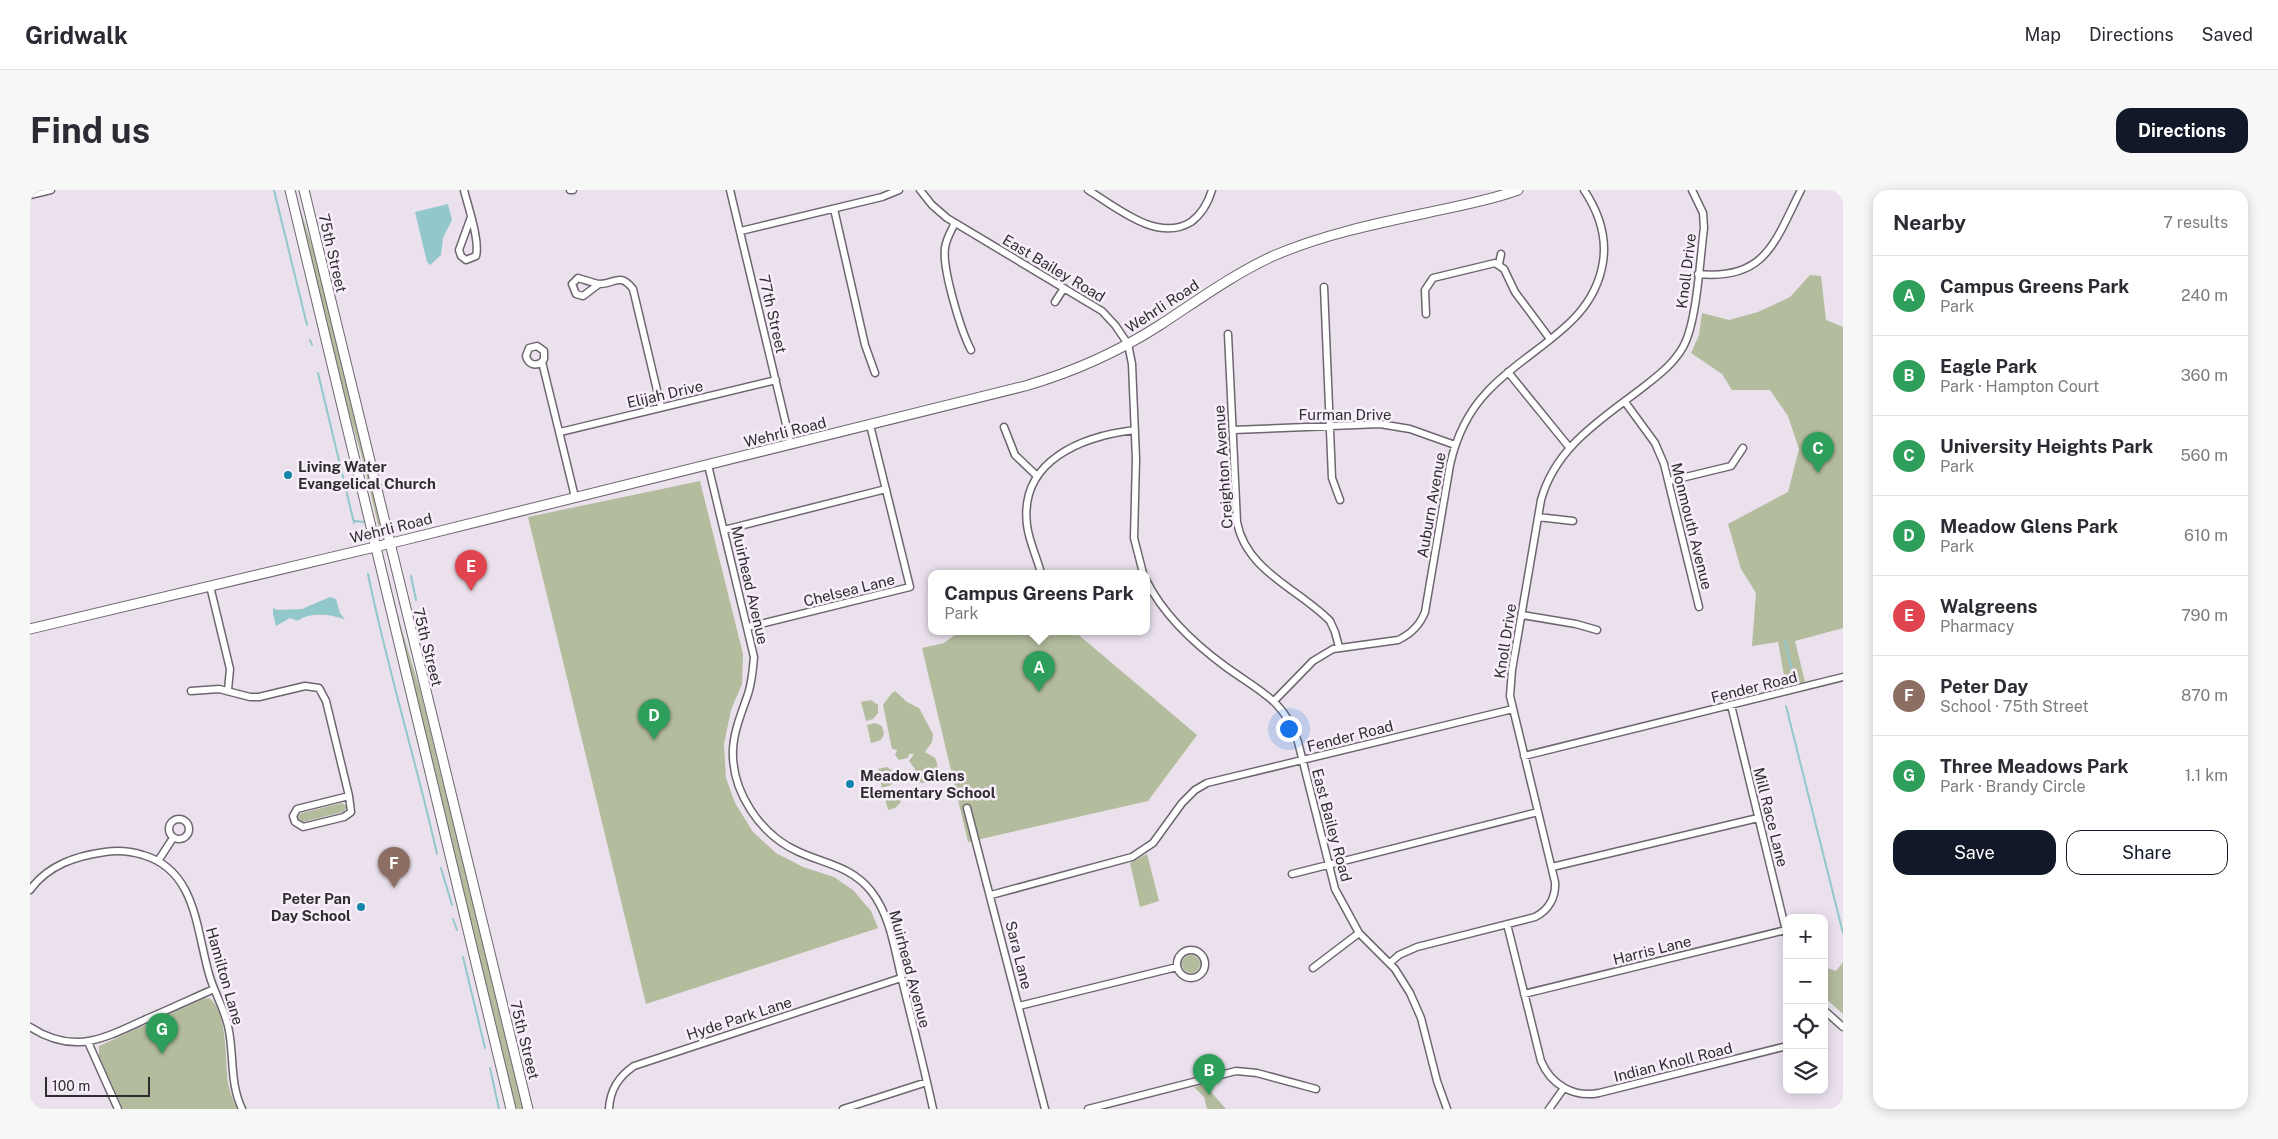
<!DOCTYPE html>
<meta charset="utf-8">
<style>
body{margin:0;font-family:"Public Sans",sans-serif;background:#f7f7f7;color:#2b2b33}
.controls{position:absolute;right:15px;bottom:15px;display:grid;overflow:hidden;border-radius:10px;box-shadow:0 2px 12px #0003}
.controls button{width:45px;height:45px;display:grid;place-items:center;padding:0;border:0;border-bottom:1px solid #e1e1e2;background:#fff;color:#2b2b33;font:25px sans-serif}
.scale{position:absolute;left:15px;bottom:12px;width:105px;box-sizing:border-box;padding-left:5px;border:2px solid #302d31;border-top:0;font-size:14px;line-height:18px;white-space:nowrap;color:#302d31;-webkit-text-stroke:4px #f7eef9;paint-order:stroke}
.you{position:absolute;left:1258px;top:538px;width:18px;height:18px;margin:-12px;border:4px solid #fff;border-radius:50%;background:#1a73e8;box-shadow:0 0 0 8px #1a73e833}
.badge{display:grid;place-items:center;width:32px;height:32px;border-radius:50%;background:#111827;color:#fff;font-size:16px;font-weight:700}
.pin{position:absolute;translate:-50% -41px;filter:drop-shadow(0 1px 2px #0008)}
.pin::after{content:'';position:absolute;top:26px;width:18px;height:15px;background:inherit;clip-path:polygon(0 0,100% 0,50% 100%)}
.popup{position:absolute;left:898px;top:380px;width:222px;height:65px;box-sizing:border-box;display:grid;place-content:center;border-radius:10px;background:#fff;filter:drop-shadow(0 1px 4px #0005);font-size:16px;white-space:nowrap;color:#7c7c81}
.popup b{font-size:19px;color:#2b2b33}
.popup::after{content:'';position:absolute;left:50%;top:100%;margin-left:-10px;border:10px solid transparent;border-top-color:#fff}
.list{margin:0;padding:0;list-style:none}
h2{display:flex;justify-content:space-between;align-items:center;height:65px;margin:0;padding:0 20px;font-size:21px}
h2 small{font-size:16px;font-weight:400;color:#7c7c81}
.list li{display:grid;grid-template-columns:32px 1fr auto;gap:15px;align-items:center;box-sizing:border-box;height:80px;padding:0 20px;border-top:1px solid #e1e1e2}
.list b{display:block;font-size:19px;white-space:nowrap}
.list p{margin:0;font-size:16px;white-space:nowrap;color:#7c7c81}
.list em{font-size:16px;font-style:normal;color:#7c7c81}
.actions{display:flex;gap:10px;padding:15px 20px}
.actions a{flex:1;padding:11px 0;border:1px solid #111827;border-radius:15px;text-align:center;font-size:18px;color:#111827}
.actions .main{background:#111827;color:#fff}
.icon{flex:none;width:28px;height:28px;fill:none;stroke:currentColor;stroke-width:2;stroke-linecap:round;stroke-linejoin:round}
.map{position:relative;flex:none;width:1813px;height:919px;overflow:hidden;border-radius:15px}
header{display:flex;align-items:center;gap:30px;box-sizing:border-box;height:70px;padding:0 25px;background:#fff;border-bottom:1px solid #e1e1e2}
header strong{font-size:24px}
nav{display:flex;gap:28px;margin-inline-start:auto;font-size:18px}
.intro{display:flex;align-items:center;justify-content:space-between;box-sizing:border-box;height:120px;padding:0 30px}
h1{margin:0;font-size:35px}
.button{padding:12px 22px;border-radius:15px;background:#111827;color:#fff;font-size:18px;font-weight:700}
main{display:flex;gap:30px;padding:0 30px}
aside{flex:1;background:#fff;border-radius:15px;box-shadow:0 2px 12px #0003}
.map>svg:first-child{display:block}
</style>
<header>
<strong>Gridwalk</strong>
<nav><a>Map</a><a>Directions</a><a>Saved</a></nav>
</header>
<div class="intro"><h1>Find us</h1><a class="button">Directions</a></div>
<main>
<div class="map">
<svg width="1813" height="919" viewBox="0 0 1813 919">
<rect width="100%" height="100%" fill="#eae1ec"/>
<path fill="#b3bc9d" d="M264,0L286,68L351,338L349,339L332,267L314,207Z
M1780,85L1791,86L1796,130L1813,137V438L1765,451L1775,492L1756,496L1748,452L1722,456L1726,403L1711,379L1698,334L1758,302L1769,259L1758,226L1740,200H1702L1692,184L1661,163L1669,145L1672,123L1699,130L1728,122L1760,107Z
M670,291L713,464L712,494L701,520L694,554L696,588L705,613L723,642L746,663L773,677L804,687L823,700L841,721L848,738L616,814L498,327Z
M353,371L355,373L371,437L390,500L494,919H485Z
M930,441H1044L1167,545L1118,611L938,652L892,458L914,453Z
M865,501L877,512L889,518L903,544L902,552L895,562L905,568C914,586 896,601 883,588L885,579L879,571L884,564H879L878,568L869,570L865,565L867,560L862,559L853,515L861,504Z
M841,510L848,515V523L843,529L836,531L831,512Z
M845,533L852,536L854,544L851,550L841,553L837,535Z
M857,577L864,582L865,589L861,595L852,598L848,579Z
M860,599L869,602L871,612L865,618L858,620L853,601Z
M312,613L317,617L313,622L273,632L269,630L268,626L272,623Z
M1117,664L1129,711L1110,717L1100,673Z
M1152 774a9 9 0 1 1 18 0a9 9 0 1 1-18 0Z
M1813,772V824L1794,807V777L1806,781Z
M179,808C198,821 195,872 198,893C200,902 203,911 207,919H93L69,866V856L173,809Z
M1174,894L1196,919H1177L1174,907L1164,897Z"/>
<path fill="#92c8cb" d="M418,14L422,30L413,48L411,65L400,75L397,72L385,22Z
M300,407L306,409L310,423L315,430C303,424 278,422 268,431L260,428L246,436L243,424V418L247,420L272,419Z"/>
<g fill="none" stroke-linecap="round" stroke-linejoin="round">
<path stroke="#92c8cb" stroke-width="2" d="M244,0L277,135
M280,150L282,155
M288,183L324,333
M325,331L334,332
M338,384C357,478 386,570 407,664
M381,386L386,410
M1755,451L1762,480
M401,461L404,476
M1756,516L1813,743
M411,678L422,715
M423,729L427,740
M433,767L455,858
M460,878L469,919"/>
<defs>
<path id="street" d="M434,0C438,17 450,50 446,66L436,70L431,66L429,60L441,27
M540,0H543
M700,0L761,255
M890,0L902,15L917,28L1072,121L1085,135L1098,154L1102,174L1106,269L1104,348L1113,383
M1058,0C1086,17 1127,53 1161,32C1172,24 1178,13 1182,0
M0,5L21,0
M804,19L835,155L845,183
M925,33C921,41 916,49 915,58C912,79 931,141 941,160
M711,41L852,7L869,0
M1469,74L1471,64
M1668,84C1736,91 1745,51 1771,0
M569,94L553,106L546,104L542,94L548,88C555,90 563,93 569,94C585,94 590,82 603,99L631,217
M1294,97L1302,288L1310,310
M1025,112L1034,98
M1396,124L1395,100L1403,88L1465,73L1474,79L1485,102L1520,149
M1198,144L1207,332C1216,381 1269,399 1300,431L1305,442L1309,457
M512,172C505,177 498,174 496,166L499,158L507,156L514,161V169L512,172L545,307
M1478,182L1539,257
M1595,212L1625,253L1634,274L1669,417
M974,237L985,265L1007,286
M1203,240L1350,234L1380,239L1425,255
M530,242L746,190
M678,275L724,467C723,479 722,492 718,504C712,522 704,540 703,559C701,601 730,645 769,662C795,674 821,676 841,701C861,726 865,763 873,794C883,835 894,877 903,919
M1639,291L1701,276L1713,258
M1508,327L1543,331
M694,340L856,299
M1011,383C1007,367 999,352 997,335C989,270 1053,246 1105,240
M1116,390C1133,424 1166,455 1196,477C1229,501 1255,510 1268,552L1305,699L1329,743L1365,779L1380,803L1391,828L1407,891L1417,919
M180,396L200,479L198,500
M1492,425L1546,434L1567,440
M718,437L880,397L840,235
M161,501L189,499L220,507H229L275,496L289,498L296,511L319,606L321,622L314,627L273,637L265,632L263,626L267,619L319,606
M1244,511L1283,471L1303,459L1368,450C1381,444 1390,435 1395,422L1420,275C1426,248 1438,222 1457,202C1498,157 1563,137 1573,72C1577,46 1568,21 1554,0
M1701,515L1757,745
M1494,566L1813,487
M937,618L1015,919
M139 639a10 10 0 1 1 20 0a10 10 0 1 1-20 0Z
M128,671L143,648
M1522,677L1728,628
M1262,684L1508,622
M0,700C18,675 46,666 75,662C88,660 100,661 113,665C166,680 166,739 179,784C184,803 196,821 199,841C204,868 200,894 212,919
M961,705L1102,667L1123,653L1152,613L1165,600L1177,593L1483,519
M1477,734L1511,871C1521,895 1544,908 1569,903L1757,856
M1147 774a14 14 0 1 1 28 0a14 14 0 1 1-28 0Z
M1360,773L1369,765L1387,757L1505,727C1519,720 1526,707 1525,692L1480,506L1482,480L1511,310C1526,255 1574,228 1616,195C1630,184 1644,173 1653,157C1667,133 1670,68 1674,38L1673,23L1662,0
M1283,778L1329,743
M1494,804L1756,740
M989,816L1147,777
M1794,820L1813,837
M0,837C43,865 73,849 114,830C138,820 161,809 184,799
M58,852L88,919
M579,919C580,900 588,887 604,876L871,788
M813,919L897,892
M1058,919L1206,881L1227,883L1286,899
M1519,919L1534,898"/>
<path id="secondary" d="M260,0L481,919
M274,0L498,919
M0,439L370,351L995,196C1043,182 1088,162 1130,135C1167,111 1202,85 1243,66C1292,45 1344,34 1396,23C1427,16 1458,11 1488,0"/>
</defs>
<use href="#street" stroke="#6d666f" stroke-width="9"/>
<use href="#secondary" stroke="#6d666f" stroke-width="11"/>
<use href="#street" stroke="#fff" stroke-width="6"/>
<use href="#secondary" stroke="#fff" stroke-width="9"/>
</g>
<g fill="#1486ac" stroke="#f7eef9" stroke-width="2">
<circle cx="258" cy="285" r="5"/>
<circle cx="820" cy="594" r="5"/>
<circle cx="331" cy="717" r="5"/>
</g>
<g text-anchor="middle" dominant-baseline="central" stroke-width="5" stroke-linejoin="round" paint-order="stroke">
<g font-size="15" fill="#302d31" stroke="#f7eef9">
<text transform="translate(303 63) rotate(77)">75th Street</text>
<text transform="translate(1024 78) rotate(31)">East Bailey Road</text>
<text transform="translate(1656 81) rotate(-83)">Knoll Drive</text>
<text transform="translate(1132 116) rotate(-33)">Wehrli Road</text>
<text transform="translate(743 124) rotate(77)">77th Street</text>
<text transform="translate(635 204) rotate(-13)">Elijah Drive</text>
<text x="1315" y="224">Furman Drive</text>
<text transform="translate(755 242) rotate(-14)">Wehrli Road</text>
<text transform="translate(1193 277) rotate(-94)">Creighton Avenue</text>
<text transform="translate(1401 315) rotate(-80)">Auburn Avenue</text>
<text transform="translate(1662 336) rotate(76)">Monmouth Avenue</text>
<text transform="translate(361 338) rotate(-14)">Wehrli Road</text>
<text transform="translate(720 395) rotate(77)">Muirhead Avenue</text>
<text transform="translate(819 400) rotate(-14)">Chelsea Lane</text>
<text transform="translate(1475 451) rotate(-81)">Knoll Drive</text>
<text transform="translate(398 457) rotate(76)">75th Street</text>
<text transform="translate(1724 497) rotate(-14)">Fender Road</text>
<text transform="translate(1320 546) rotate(-14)">Fender Road</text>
<text transform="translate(1741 627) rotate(76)">Mill Race Lane</text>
<text transform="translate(1302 635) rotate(75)">East Bailey Road</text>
<text transform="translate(1622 760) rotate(-14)">Harris Lane</text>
<text transform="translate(989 765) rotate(76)">Sara Lane</text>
<text transform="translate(880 779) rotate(75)">Muirhead Avenue</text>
<text transform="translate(195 786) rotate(74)">Hamilton Lane</text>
<text transform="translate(709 828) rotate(-18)">Hyde Park Lane</text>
<text transform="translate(495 850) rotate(76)">75th Street</text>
<text transform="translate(1643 872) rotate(-14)">Indian Knoll Road</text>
</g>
<g font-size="15" font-weight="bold" fill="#302d31" stroke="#f7eef9" text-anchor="start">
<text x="268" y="276">Living Water<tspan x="268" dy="17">Evangelical Church</tspan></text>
<text x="830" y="585">Meadow Glens<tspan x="830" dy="17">Elementary School</tspan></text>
<text x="321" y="708" text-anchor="end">Peter Pan<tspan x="321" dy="17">Day School</tspan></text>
</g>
</g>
</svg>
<div class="controls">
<button>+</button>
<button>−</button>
<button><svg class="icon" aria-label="locate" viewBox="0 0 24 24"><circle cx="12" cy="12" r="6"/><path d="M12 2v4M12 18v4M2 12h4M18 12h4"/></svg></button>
<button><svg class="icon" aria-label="layers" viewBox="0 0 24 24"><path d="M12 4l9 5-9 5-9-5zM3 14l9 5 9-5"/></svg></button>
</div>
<div class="scale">100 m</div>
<div class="you"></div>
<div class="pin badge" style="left:1009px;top:502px;background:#2e9e5b">A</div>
<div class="popup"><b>Campus Greens Park</b>Park</div>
<div class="pin badge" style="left:1179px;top:905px;background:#2e9e5b">B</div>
<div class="pin badge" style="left:1788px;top:283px;background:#2e9e5b">C</div>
<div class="pin badge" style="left:624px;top:550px;background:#2e9e5b">D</div>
<div class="pin badge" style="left:441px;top:401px;background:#e0444e">E</div>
<div class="pin badge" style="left:364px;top:698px;background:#8d6e63">F</div>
<div class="pin badge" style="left:132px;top:864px;background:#2e9e5b">G</div>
</div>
<aside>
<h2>Nearby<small>7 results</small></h2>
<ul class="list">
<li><span class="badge" style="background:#2e9e5b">A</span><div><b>Campus Greens Park</b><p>Park</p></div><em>240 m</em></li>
<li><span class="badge" style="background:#2e9e5b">B</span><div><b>Eagle Park</b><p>Park · Hampton Court</p></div><em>360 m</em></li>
<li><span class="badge" style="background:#2e9e5b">C</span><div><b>University Heights Park</b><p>Park</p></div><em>560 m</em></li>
<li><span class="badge" style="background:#2e9e5b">D</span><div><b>Meadow Glens Park</b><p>Park</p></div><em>610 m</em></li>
<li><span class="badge" style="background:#e0444e">E</span><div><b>Walgreens</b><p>Pharmacy</p></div><em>790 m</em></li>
<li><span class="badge" style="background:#8d6e63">F</span><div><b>Peter Day</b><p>School · 75th Street</p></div><em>870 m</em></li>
<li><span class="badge" style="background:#2e9e5b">G</span><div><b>Three Meadows Park</b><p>Park · Brandy Circle</p></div><em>1.1 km</em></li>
</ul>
<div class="actions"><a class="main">Save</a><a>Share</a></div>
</aside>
</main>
